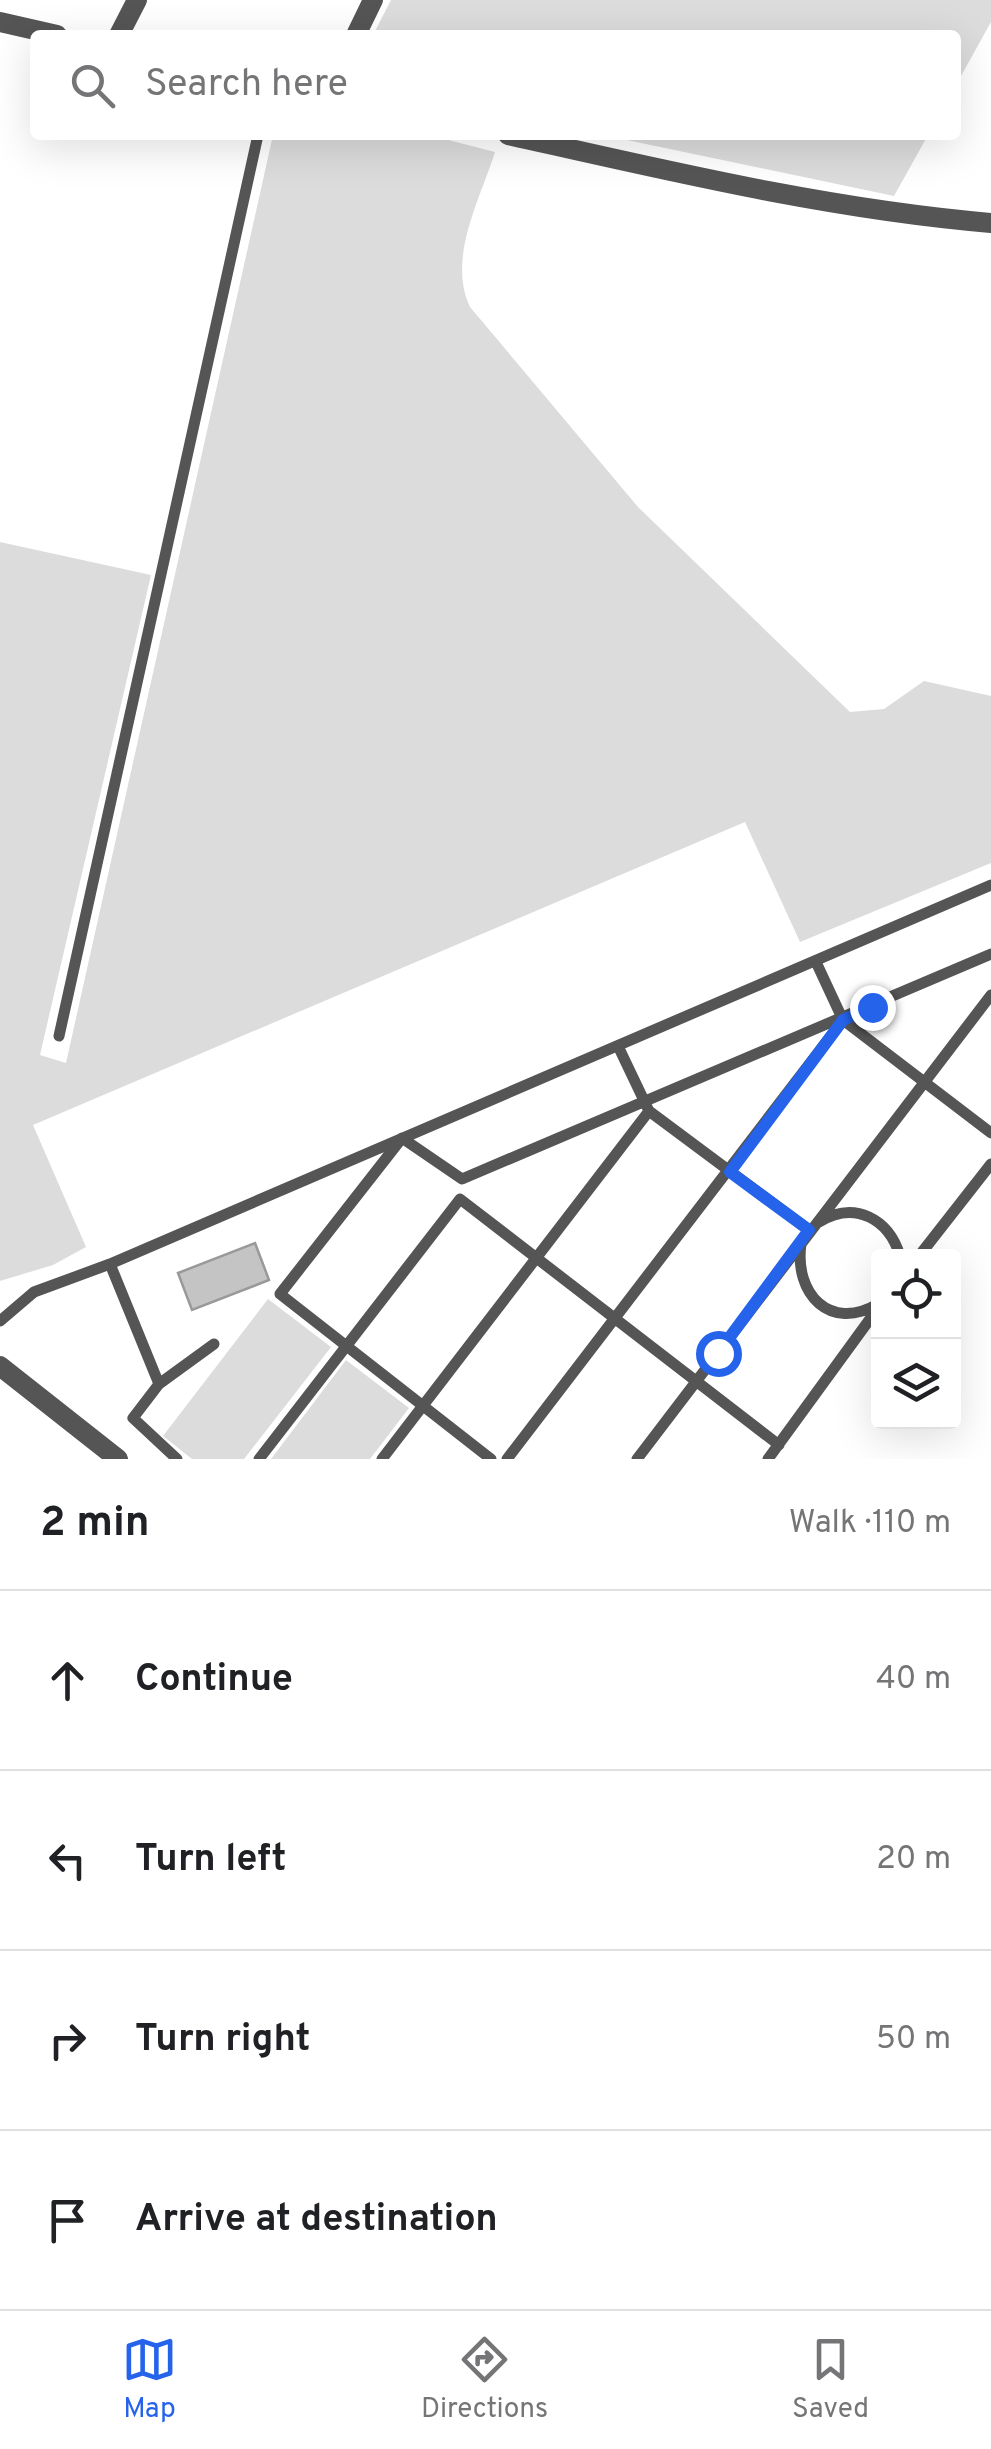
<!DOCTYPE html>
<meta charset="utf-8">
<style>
body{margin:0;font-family:Overpass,sans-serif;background:#f6f6f6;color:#202124}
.controls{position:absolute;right:30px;bottom:30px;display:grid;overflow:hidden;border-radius:10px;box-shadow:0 10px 40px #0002}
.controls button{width:90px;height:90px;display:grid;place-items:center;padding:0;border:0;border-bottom:2px solid #e0e0e0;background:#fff;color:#202124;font:50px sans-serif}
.stop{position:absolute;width:30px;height:30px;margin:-22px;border:8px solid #2563eb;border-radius:50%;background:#fff}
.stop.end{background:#2563eb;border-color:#fff;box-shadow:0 2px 10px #0008}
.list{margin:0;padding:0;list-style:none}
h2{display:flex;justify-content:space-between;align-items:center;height:130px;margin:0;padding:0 40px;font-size:42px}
h2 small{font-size:32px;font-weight:400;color:#757577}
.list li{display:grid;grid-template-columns:65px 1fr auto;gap:30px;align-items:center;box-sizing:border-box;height:180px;padding:0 40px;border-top:2px solid #e0e0e0}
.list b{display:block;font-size:38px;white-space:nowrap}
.list em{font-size:32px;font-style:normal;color:#757577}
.icon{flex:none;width:55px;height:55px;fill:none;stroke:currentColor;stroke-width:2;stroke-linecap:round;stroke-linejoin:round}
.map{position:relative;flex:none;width:991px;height:1459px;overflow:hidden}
.search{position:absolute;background:#fff;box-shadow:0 10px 40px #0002;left:30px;right:30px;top:30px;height:110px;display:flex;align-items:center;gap:25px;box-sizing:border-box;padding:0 35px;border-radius:10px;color:#757577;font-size:38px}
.sheet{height:850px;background:#fff}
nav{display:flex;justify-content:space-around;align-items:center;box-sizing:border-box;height:140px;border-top:2px solid #e0e0e0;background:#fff;font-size:28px;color:#757577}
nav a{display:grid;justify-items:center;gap:5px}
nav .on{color:#2563eb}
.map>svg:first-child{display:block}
</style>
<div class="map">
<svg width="991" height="1459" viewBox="0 0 991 1459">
<rect width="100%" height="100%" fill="#fff"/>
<path fill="#dcdcdc" d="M391,0H991V22L956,85V35H373Z
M273,135H429L495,152C480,200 447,258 470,307L638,507L850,712L884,709L924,681L991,696V863L800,942L745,822L33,1125L86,1247L53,1265L0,1281V542L151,575L40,1055L66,1063Z
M603,135H928L894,196Z
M268,1299L331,1347L244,1459H192L163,1436Z
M346,1360L409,1408L370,1459H271Z"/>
<path fill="#c4c4c4" stroke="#999" stroke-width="2.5" d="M255,1243L269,1280L192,1310L178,1273Z"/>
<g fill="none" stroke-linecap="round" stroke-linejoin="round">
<path stroke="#555" stroke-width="11" d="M816,962L843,1020
M59,1036L258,135
M618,1046L649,1111L809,1230
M819,1222C855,1200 889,1219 900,1256
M801,1244C794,1294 830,1332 878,1304
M919,1256L991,1164
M110,1264L159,1384L133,1418L177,1459
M0,1321L34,1292L110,1264L991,885
M159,1384L214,1344
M259,1459L460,1199L779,1445
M382,1459L649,1111
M491,1459L280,1294L402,1138L462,1179L991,954
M507,1459L843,1020L991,1133
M637,1459L991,995
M768,1459L878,1308"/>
<path stroke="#555" stroke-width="20" d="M119,35L137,0
M356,35L373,0"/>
<path stroke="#555" stroke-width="20" d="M0,22L57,35
M508,135C669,171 827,209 991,223
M0,1366L118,1459"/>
</g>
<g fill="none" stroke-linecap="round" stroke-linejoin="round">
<path stroke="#2563eb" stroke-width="12" d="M718,1353L809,1230L730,1172L843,1020L872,1007"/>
</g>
</svg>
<div class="controls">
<button><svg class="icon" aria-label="locate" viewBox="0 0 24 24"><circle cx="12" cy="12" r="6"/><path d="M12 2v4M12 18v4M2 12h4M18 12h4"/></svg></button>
<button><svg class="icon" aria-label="layers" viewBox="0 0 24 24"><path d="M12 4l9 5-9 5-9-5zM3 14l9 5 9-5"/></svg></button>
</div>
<div class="stop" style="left:718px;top:1353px"></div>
<div class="stop end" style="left:872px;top:1007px"></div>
<div class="search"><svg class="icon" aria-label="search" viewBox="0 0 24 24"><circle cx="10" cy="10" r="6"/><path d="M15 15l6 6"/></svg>Search here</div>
</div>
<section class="sheet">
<h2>2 min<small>Walk · 110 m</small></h2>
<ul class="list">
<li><svg class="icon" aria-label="ahead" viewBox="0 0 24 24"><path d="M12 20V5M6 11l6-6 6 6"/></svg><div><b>Continue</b></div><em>40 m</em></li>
<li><svg class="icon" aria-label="left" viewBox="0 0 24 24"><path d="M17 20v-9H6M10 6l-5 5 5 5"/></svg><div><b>Turn left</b></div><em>20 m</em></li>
<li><svg class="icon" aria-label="right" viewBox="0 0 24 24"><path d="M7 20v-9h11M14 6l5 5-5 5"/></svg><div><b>Turn right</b></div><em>50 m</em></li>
<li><svg class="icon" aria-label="arrive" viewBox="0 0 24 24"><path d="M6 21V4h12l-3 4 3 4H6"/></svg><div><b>Arrive at destination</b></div></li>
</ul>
</section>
<nav>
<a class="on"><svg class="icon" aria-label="map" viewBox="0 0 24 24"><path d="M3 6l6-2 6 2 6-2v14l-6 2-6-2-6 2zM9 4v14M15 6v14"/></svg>Map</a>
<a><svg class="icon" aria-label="directions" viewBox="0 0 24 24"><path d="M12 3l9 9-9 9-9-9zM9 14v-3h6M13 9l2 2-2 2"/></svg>Directions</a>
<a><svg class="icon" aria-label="saved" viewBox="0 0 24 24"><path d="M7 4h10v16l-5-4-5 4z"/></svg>Saved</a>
</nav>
